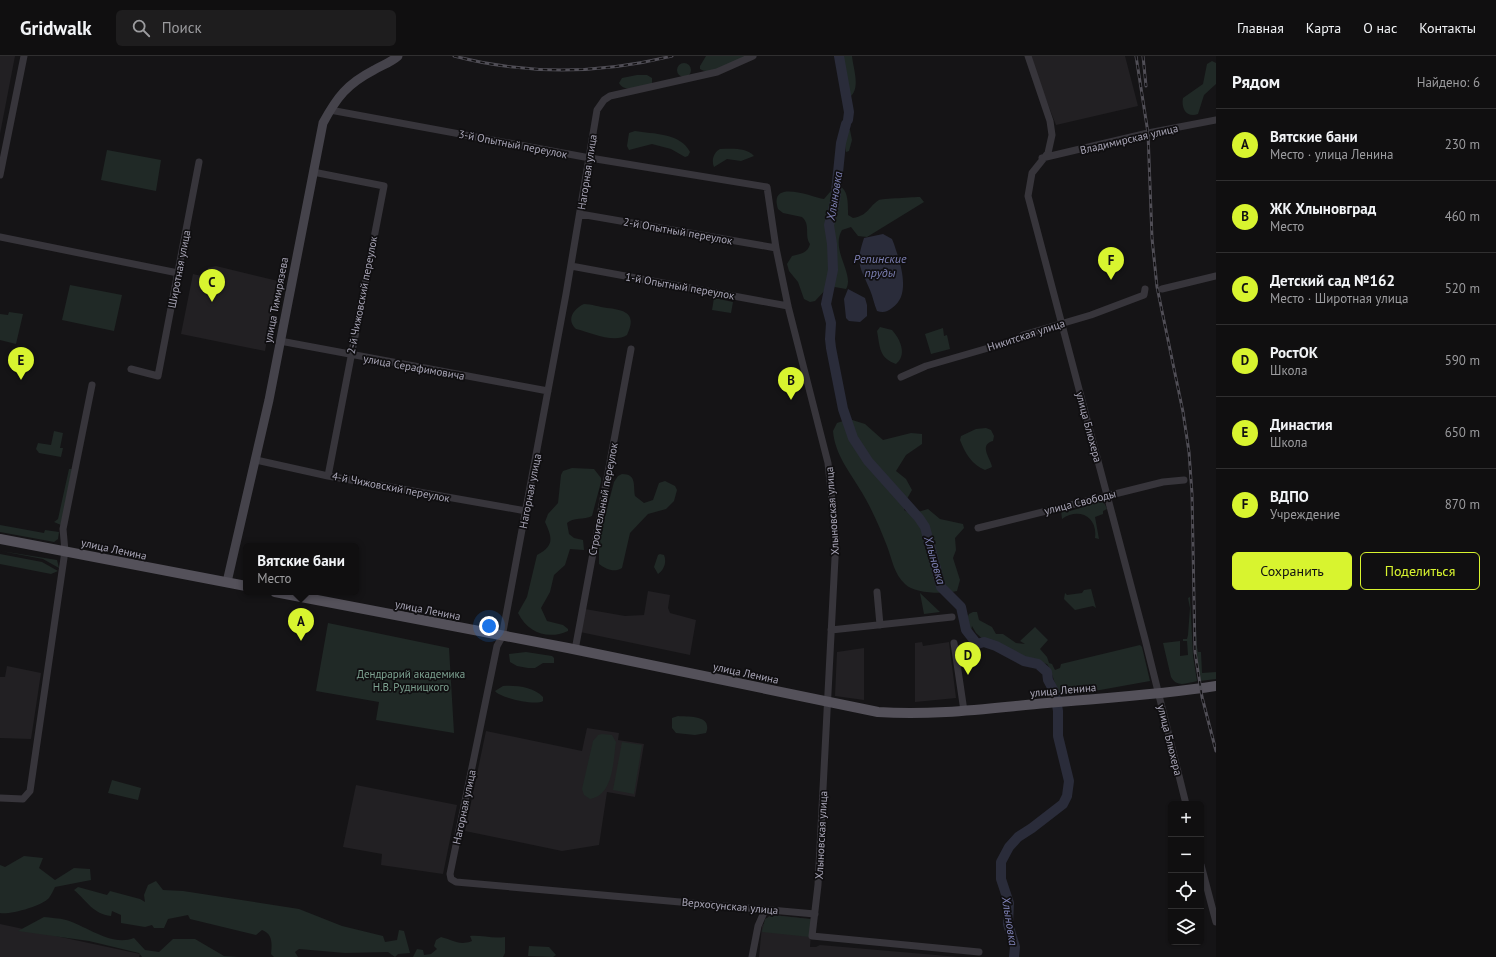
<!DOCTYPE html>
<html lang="ru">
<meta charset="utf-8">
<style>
body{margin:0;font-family:"PT Sans",sans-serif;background:#1e1d1e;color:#f1f3f6}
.controls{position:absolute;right:12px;bottom:12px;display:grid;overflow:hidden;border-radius:6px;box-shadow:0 1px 3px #0004}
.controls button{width:36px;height:36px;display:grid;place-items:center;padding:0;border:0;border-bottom:1px solid #302f30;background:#100f10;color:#f1f3f6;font:20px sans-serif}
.you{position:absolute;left:489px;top:570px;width:14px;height:14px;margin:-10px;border:3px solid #fff;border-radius:50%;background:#1a73e8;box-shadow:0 0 0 6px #1a73e833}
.badge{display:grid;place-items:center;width:26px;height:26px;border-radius:50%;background:#d8f42f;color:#111;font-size:13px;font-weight:700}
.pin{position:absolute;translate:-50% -33px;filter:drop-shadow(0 1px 2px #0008)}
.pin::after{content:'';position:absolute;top:21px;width:14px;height:12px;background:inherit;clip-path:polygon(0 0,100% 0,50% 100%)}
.popup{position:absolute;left:243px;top:487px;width:116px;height:52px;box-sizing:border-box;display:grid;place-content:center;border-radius:6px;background:#100f10;filter:drop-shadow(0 1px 3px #0005);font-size:13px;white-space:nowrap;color:#9c9c9f}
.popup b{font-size:15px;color:#f1f3f6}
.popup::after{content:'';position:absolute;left:50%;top:100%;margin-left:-8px;border:8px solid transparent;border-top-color:#100f10}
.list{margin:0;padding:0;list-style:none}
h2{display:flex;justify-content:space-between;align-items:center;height:52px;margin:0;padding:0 16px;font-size:17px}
h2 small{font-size:13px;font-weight:400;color:#9c9c9f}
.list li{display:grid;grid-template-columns:26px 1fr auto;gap:12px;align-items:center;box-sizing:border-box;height:72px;padding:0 16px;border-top:1px solid #302f30}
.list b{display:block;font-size:15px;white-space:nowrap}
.list p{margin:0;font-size:13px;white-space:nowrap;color:#9c9c9f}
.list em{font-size:13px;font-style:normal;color:#9c9c9f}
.actions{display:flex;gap:8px;padding:12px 16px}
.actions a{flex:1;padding:9px 0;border:1px solid #d8f42f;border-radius:6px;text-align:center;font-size:14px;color:#d8f42f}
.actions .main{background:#d8f42f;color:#111}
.icon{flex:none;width:22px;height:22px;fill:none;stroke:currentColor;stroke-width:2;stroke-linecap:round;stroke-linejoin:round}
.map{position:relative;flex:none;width:1216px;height:901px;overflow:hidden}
header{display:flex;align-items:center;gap:24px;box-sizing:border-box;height:56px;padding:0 20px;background:#100f10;border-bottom:1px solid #302f30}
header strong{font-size:19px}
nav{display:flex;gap:22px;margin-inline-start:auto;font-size:14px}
.search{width:280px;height:36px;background:#1e1d1e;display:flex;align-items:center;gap:10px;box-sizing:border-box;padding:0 14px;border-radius:6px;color:#9c9c9f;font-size:15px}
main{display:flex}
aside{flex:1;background:#100f10}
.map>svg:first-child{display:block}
</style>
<header>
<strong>Gridwalk</strong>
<div class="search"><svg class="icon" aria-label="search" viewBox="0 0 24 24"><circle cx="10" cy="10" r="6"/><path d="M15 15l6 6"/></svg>Поиск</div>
<nav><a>Главная</a><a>Карта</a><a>О нас</a><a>Контакты</a></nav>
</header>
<main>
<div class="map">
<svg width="1216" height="901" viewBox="0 0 1216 901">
<rect width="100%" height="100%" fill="#151416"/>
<path fill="#222023" d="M0,0H15L0,78Z
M1029,0H1125L1138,50L1056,69Z
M216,210L278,225L265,295L181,278L193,218L206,221L208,212Z
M648,535L670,539L668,552L670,557L696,564L690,599L580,576L585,553L625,560L644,559Z
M922,586L923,590L949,586L956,642L915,646V587Z
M864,592V644L835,640L837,596Z
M7,610L41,617L31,683L0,682V621H5Z
M587,672L619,677L618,684L644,688L635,741L607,736L599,789L562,795L465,775L486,675L582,695Z
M356,729L457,749L443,818L381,809L382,798L343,791Z
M774,859L810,863L812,865L810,891H816L820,889L959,901H759L762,870L769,860Z
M0,868L140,898L139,901H0Z"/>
<path fill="#202926" d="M706,0H746C734,5 713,21 700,13V10Z
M836,0H852C853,12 861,32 850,41L844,40L841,36Z
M1212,5L1216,7V28L1204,39L1198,58C1186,62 1181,52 1183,42L1203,28L1207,8Z
M677 14a7 7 0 1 1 14 0a7 7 0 1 1-14 0Z
M637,19H647L652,22V29C642,30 625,38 619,27L622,22Z
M848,74H850L852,84L849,95L846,96L844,81Z
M635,75C653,78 681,77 690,96L688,100L685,101L671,93L652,88L629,94L627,90L629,77Z
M720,93C731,93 746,91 754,100L741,105L727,103L714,111C711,104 714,96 720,93Z
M107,94L161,104L156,135L101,124Z
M836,129C849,131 848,148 848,159L853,162C869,159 868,151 879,144C881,143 915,141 920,141L924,146L867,181L858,180L851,171L842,174C830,194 855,218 846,233L829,230L815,245L810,246L804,243L798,226L789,215L787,208L792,200C800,198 808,197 810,188C804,179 811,169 802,161L783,157L778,153C768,122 812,141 824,143Z
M70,229L122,239L114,275L62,264Z
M714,242L733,246L731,257L712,254Z
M584,248C592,248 599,251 607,252C626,254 637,258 627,279C614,288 590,276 576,273C566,264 573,253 584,248Z
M9,256L23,258L16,288L0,284V258L8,259Z
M880,271L892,274C901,284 907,299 896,308C879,302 880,291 877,275Z
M943,272L944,280L947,279L950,293L931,298L925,278Z
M849,363L865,368L883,384L911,377L922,378V388L906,399L896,415L906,423L912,434L904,448V454L911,458L928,453L940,463L963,468L964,472L955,482L956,494L953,502L960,524L957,535C945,538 914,538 905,528C894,518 892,503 887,490C880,472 871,451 861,435C850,416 835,399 833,375L837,367Z
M986,372L991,374L994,380L993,385C978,389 991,403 992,411L985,414C972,409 965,397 960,384L961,380L976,373Z
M54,375L63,377L60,392H63L61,401L39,397L36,393L38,387L51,389Z
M572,412L594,413L601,422V426L592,460C584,464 573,461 567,467L569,478L574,482L583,484L584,494L570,493L565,509L554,519L550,536L541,552L547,565L563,569L568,573V575C548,584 528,577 518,557L527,541L537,499C555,490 552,481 545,466L548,458L558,447L561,419L563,415Z
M69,413H72L61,469L54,466L58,463Z
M622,418C637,418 633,429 635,440L644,447L653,444L659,427L665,425L675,430L677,434L674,445L666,453L648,458L630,477L622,512C614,517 606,513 599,508V483L614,426L618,420Z
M1103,444L1107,453L1103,455V458L1095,461L1099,483L1095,482C1098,461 1079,451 1062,463L1061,454L1068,453L1070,455L1090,449L1091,445Z
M0,469L44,477L45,474L59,476L58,483L54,486L49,485L0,476Z
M1,495L57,504L59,512L43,503Z
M0,498L42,506L58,515L51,518L0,508Z
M660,498L664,499C667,506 664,514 658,518L654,511L658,499Z
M1091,533L1096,552L1093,550L1075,554L1064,543L1065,537L1067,539L1082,537L1084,534Z
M1194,535L1197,591L1198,596H1201L1202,617L1216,616V623L1200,625L1195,584Z
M920,537L940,556L924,558Z
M1190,541L1193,600L1197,625C1187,627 1177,632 1171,621L1163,587L1180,585V600L1188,599L1187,585H1183V583H1187L1188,579L1190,552L1188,542Z
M973,556H977L979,564L992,571L996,578H1003L1016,587L1025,588L1020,585L1035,571L1048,584L1040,593L1047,601L1049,607L1052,608L1055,614L1060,612L1061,608L1140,589L1142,591L1150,625L1100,634L1062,639C1053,630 1054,617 1047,608L1022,602L1016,597L1009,596L996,588L987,587L976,577L972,570L971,575L968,577L963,571L969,558Z
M328,567L449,592L454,677L376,664L379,646L316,635Z
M959,590L974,594L972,598L961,601Z
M526,596L552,600L554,602V607H543L535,612H528L517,610L510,606L509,598Z
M503,630C516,629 534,631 543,641V645C536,650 500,642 495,635Z
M678,660C689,661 713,659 706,677L695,679L676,677L672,672V662Z
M602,678L612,679L616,686C613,704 614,739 590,743L584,739L582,733L593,685L598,679Z
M622,686L642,689L634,738L613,734Z
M112,724L141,732L138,744L108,737Z
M24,800L43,802L39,812L55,824L74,812L90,813L91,824L55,831C53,835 51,839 49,842C42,850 10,859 0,857V809L5,811Z
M156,825L163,834L183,835L299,853L342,870L383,880L385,886L397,884L399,874L404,875L410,897L398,898L395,901L388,896L345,897L299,893L295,896L298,901H274L271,898C272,888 273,878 262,874L256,879L190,863L188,859L168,863L164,872H154L152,869L145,871L121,867V859L112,855L111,860C93,858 87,845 74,834L78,831L107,839L110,835L140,843L145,846L144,839L148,829Z
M772,859L810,863L812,865L810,881L762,876L765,863Z
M44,861C51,862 59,862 66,864C87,870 111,891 134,882L145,894L159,896L173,883H195L224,900L239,901H142L139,897L89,885L18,875Z
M470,880C482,879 492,883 505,881V897L503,901H413L417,893L423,894L424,899L431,898L437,893L434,890L436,884L441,881C453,884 459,890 472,885Z
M529,890L549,891L556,899L553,901L528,900Z"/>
<path fill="#2a2c3a" d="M883,178L892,183L894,188C900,206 912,239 892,252C887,256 883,257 877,255C874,248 873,241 870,234C860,210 855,209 864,182Z
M848,233L865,242L867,249V260L860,266L849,265L846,262L844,243Z"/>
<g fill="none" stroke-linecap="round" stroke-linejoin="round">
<path stroke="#2a2c3a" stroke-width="10" d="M839,0L849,56L848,64
M846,68L841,87L835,146L829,169L832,188L833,214L826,248L831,267L830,283L831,292L843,353L853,382L868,405L919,462L925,471L941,531L961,551L966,574L977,588L984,586L996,590L1024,605L1038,608L1047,616L1048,624L1055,637L1058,655V680L1069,725L1067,740L1063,748L1032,772L1018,781L1009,791L1001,806V823L1009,847L1008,868L1015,891L1014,901"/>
<path stroke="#37353b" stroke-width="7" d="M753,0L717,16L610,40L604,44L597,54L566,238L502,581L497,590L450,818L451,823L456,826L815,858
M1028,0L1050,65L1052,79L1048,97L1032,117L1028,140L1145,583L1186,748
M330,54L590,102L767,131L776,192L788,250L828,407L836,483L818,829L812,880L979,896
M1042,102L1148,77L1216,64
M313,116L384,130L328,420
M0,119L24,0
M580,158L776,192
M0,181L178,217
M571,210L788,250
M1162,233L1216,220
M280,285L548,335
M131,313L158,320L199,106
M901,321L926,310L1016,284L1023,279L1091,259L1144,239L1145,233
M256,404L328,420L526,455
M978,472L1163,426L1184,424
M877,536L880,569
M831,574L952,561
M954,587L964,655
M575,594L631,293
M0,742L23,743L30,735L65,495L63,473L92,329
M1201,809L1216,866
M752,901L758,870L765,854"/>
<path stroke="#45434b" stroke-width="9" d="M227,526L269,344L323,67C337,41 347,28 374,14C382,9 390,7 398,0"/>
<path stroke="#54515a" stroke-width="10" d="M0,483L246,530
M275,536L568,592L878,656C935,660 991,652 1047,647C1103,642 1160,639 1216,630"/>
<defs>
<path id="rail" d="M454,0C526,19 600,18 672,0
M1136,0L1148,77L1152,182L1157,231L1183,356L1189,396L1192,438L1195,596L1202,641L1216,695
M1143,0L1146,30"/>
</defs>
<use href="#rail" stroke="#504e56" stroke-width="3"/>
<use href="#rail" stroke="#100f11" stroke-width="1.5" stroke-dasharray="4.5" stroke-linecap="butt"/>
</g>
<g text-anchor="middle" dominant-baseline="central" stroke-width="3.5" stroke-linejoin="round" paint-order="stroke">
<g font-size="11" fill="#a9a6b7" stroke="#100f11">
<text transform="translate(1129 83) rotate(-13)">Владимирская улица</text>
<text transform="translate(513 88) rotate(11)">3-й Опытный переулок</text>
<text transform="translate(587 116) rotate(-81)">Нагорная улица</text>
<text transform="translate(678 175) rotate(10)">2-й Опытный переулок</text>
<text transform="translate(179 213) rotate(-79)">Широтная улица</text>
<text transform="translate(680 230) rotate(10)">1-й Опытный переулок</text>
<text transform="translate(362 239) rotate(-79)">2-й Чижовский переулок</text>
<text transform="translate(276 244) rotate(-79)">улица Тимирязева</text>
<text transform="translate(1026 279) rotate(-18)">Никитская улица</text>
<text transform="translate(414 311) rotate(10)">улица Серафимовича</text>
<text transform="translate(1089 371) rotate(75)">улица Блюхера</text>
<text transform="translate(391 431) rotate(11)">4-й Чижовский переулок</text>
<text transform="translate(530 435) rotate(-79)">Нагорная улица</text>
<text transform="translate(603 443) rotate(-79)">Строительный переулок</text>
<text transform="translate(1080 446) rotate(-14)">улица Свободы</text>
<text transform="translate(832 455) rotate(-94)">Хлыновская улица</text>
<text transform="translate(114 493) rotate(12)">улица Ленина</text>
<text transform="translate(428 554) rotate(11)">улица Ленина</text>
<text transform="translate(746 617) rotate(12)">улица Ленина</text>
<text transform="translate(1063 634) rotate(-5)">улица Ленина</text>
<text transform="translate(1170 684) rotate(76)">улица Блюхера</text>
<text transform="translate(464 751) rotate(-78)">Нагорная улица</text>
<text transform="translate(821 779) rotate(-87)">Хлыновская улица</text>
<text transform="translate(730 850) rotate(5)">Верхосунская улица</text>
</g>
<g font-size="11" fill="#7da291" stroke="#100f11">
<text x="411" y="618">Дендрарий академика<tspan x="411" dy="13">Н.В. Рудницкого</tspan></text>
</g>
<g font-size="12" font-style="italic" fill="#7c7fb2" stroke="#100f11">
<text transform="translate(834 140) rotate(-81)">Хлыновка</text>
<text x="880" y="202">Репинские<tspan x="880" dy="14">пруды</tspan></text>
<text transform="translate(935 504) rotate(74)">Хлыновка</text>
<text transform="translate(1010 865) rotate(81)">Хлыновка</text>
</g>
</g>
</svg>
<div class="controls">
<button>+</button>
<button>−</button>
<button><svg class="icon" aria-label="locate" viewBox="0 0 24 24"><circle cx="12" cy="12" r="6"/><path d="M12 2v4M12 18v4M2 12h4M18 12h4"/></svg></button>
<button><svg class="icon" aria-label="layers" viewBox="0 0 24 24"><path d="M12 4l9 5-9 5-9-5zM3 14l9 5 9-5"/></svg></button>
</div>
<div class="you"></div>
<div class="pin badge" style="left:301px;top:585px">A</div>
<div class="popup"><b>Вятские бани</b>Место</div>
<div class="pin badge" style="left:791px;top:344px">B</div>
<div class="pin badge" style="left:212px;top:246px">C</div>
<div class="pin badge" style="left:968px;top:619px">D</div>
<div class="pin badge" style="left:21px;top:324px">E</div>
<div class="pin badge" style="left:1111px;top:224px">F</div>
</div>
<aside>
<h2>Рядом<small>Найдено: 6</small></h2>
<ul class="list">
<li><span class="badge">A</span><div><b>Вятские бани</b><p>Место · улица Ленина</p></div><em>230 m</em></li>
<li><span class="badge">B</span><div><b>ЖК Хлыновград</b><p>Место</p></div><em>460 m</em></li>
<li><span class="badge">C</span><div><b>Детский сад №162</b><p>Место · Широтная улица</p></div><em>520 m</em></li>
<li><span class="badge">D</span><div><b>РостОК</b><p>Школа</p></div><em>590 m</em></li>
<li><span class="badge">E</span><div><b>Династия</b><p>Школа</p></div><em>650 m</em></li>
<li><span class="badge">F</span><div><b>ВДПО</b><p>Учреждение</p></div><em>870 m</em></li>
</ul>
<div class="actions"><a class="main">Сохранить</a><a>Поделиться</a></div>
</aside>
</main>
